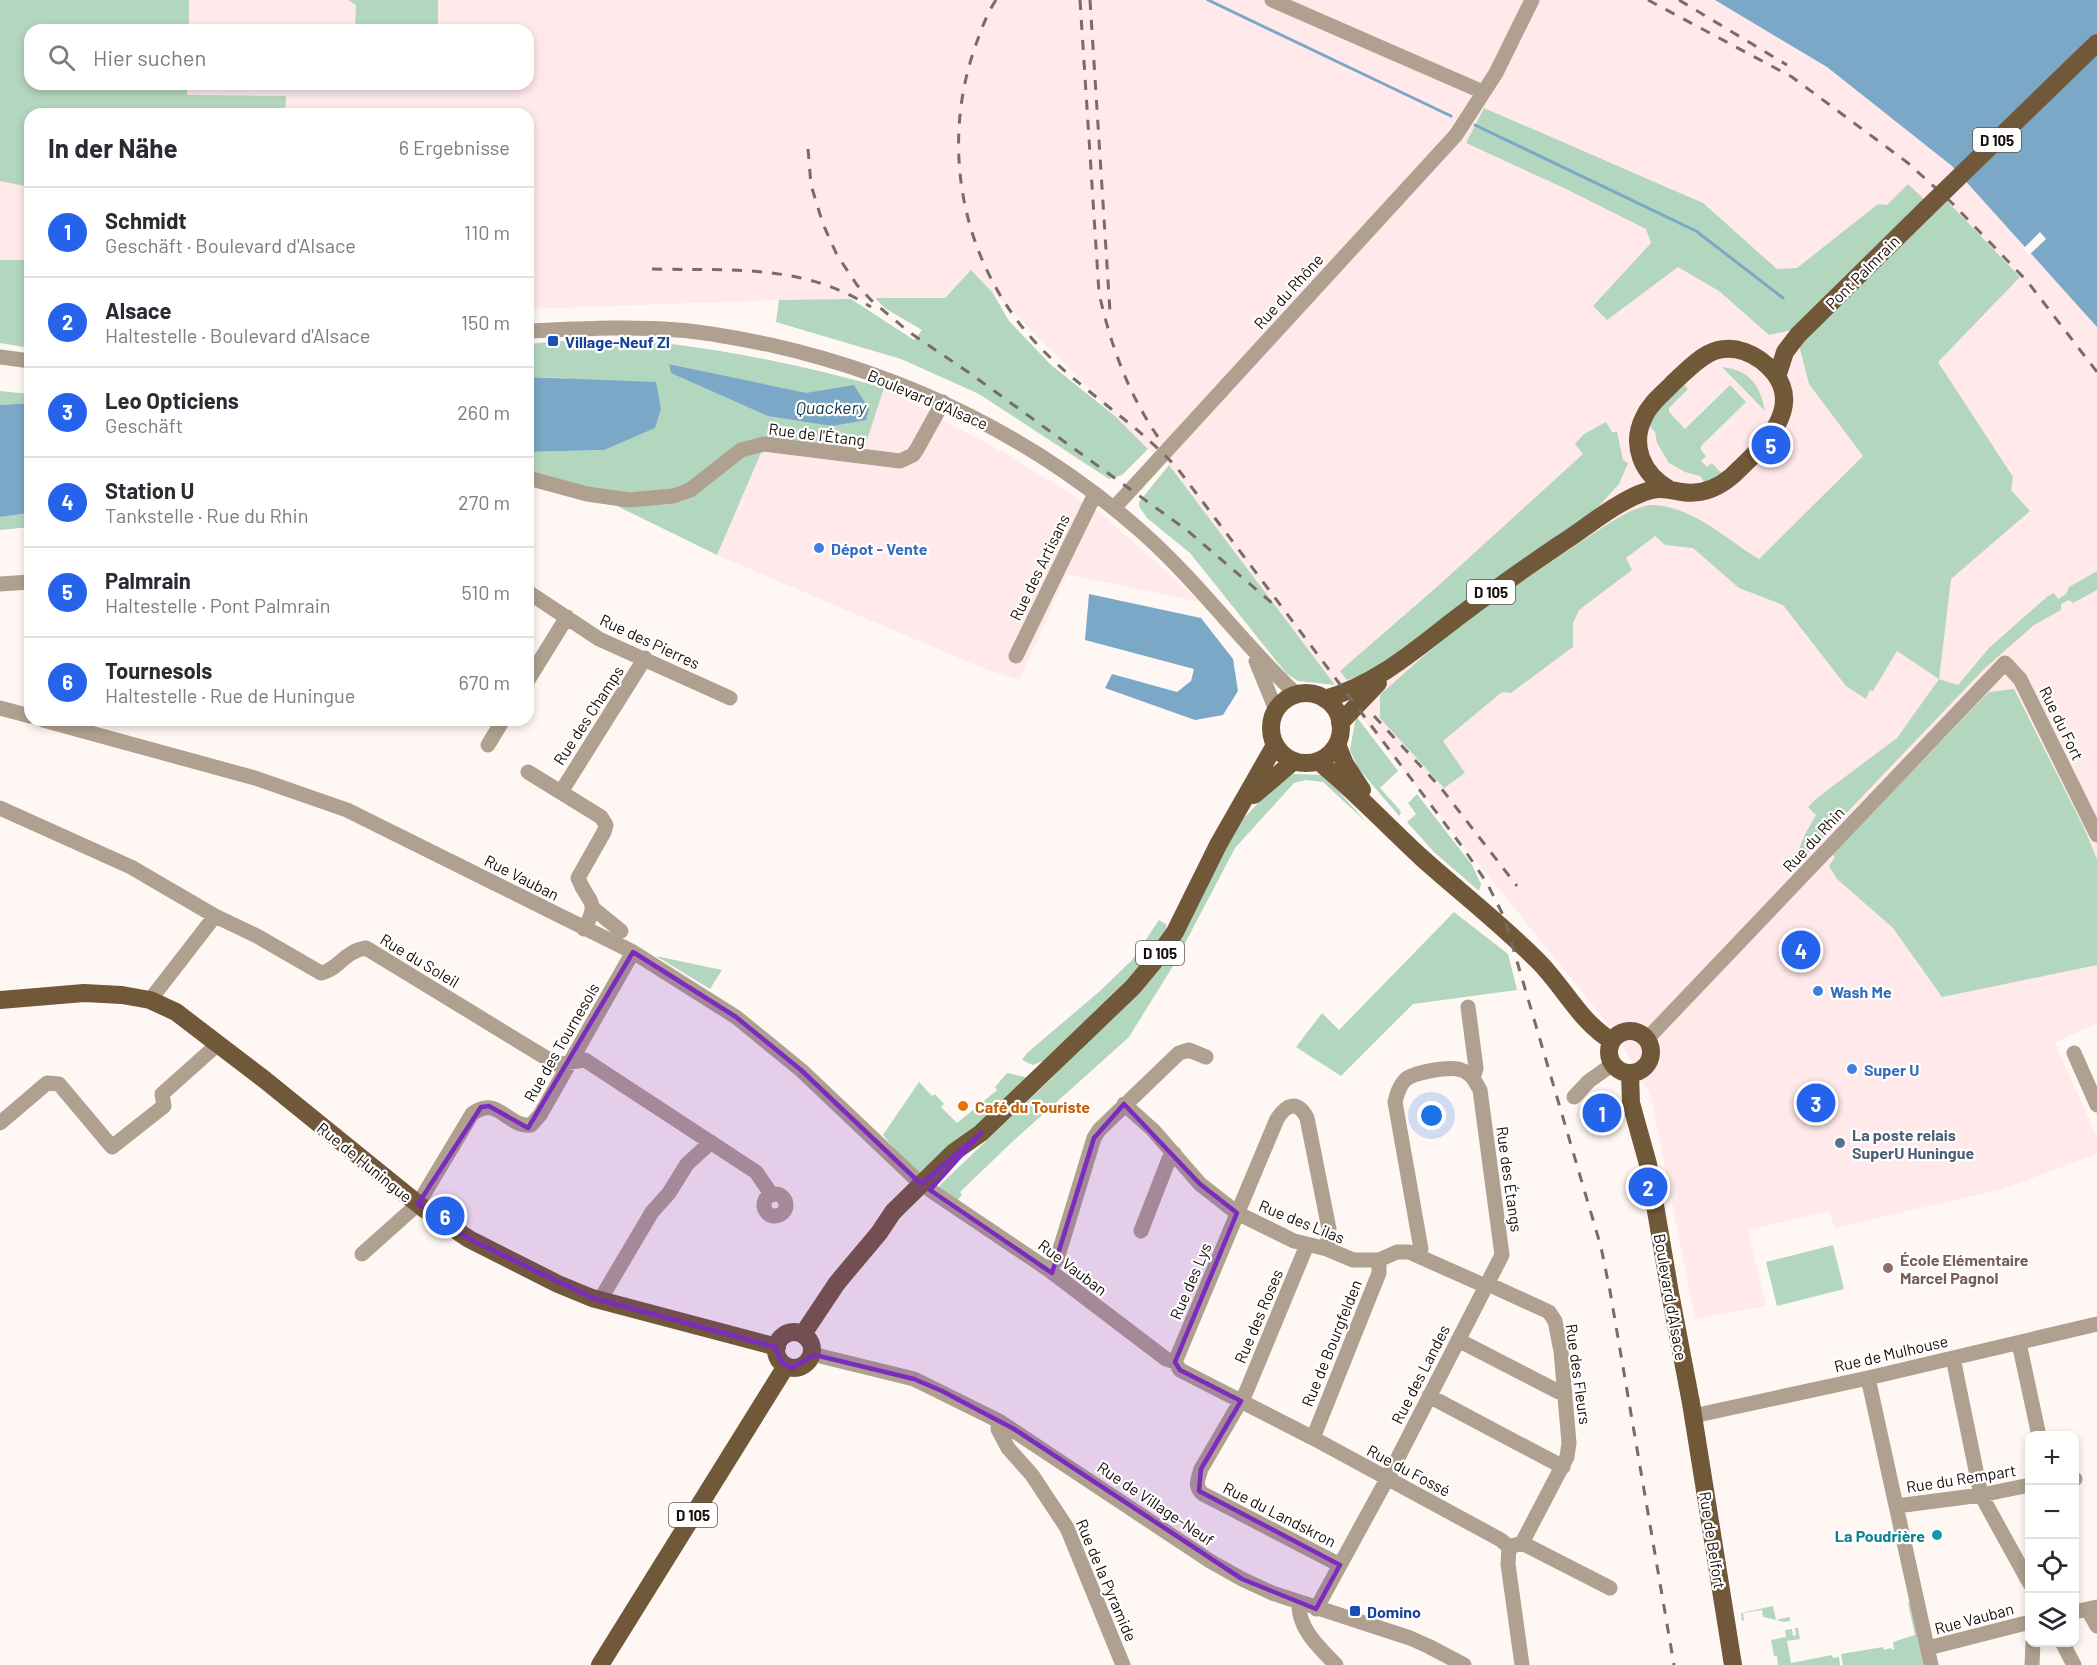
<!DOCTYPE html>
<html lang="de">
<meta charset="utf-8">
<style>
body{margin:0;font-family:Barlow,sans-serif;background:#f2f2f3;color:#2b2b33}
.controls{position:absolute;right:18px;bottom:18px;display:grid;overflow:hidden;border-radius:12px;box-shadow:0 3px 9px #0003}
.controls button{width:54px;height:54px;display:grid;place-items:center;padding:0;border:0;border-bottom:2px solid #e1e1e2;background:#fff;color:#2b2b33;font:30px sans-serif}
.you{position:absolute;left:1432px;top:1116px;width:21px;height:21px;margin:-15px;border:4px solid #fff;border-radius:50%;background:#1a73e8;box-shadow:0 0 0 9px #1a73e833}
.badge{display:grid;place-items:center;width:39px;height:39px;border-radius:50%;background:#2563eb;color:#fff;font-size:20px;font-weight:700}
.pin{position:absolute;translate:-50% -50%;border:3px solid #fff;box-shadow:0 2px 6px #0006}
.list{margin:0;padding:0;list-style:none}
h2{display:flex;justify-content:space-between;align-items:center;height:78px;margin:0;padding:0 24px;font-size:26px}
h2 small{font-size:20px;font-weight:400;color:#7c7c81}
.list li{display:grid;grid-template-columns:39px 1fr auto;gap:18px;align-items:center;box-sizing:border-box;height:90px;padding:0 24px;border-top:2px solid #e1e1e2}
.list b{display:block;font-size:22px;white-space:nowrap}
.list p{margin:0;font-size:20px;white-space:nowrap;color:#7c7c81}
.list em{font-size:20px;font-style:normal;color:#7c7c81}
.icon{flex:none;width:33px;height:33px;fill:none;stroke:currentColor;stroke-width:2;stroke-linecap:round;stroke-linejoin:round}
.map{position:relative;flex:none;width:2097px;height:1665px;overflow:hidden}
.search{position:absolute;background:#fff;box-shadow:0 3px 9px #0003;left:24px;top:24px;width:510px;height:66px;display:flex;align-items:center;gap:15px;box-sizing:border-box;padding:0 21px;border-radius:18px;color:#7c7c81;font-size:22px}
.panel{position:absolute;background:#fff;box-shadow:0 3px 9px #0003;left:24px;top:108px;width:510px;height:618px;border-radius:18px}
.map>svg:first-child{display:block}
</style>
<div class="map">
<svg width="2097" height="1665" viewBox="0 0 2097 1665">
<rect width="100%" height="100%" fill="#fff7f4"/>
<path fill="#ffe9ea" d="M189,0H1715L1827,67L1952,166L2097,327V1023L2055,1043L2097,1138V1154L2002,1189L1835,1228L1829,1211L1748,1230L1766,1306L1695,1319L1651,1097L1619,1038L1335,685L1169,465L1148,449L971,270L945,298L779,300L528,309V114H30V342L0,337V95H187V84H528V30H189Z
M884,388L1012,457L1103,515L1200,602L1067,574L1019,680L985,669L717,555L767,439L865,446Z"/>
<path fill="#b3d6bf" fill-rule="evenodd" d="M0,0H189V30H30V84H187V95L286,96L285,114H30V187L0,181Z
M348,0H438V30H355L356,5Z
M1484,108L1703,203L1777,269L1797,268L1878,204L1887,205L1908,184L1925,200L1792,330L1769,335L1719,291L1678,267L1607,320L1593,306L1651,243L1646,229L1564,188L1466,143Z
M1947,201L2020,277L1938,362L2013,477L2011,490L2030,511L1951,579L1939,679L1958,685L1989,648L2048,596L2054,593L2058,599L2066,594L2069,587L2097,571V590L2073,603L2069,600L2061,604V610L2034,625L1985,668L1793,869L1781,866L1798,851L1805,834L1816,815L1808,807L1817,798L1897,738L1939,679L1897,651L1873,691L1870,690L1866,699L1846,686L1783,605L1739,588L1693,548L1665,545L1655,536L1626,558L1632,570L1579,610L1573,623V647L1511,693L1502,692L1443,741L1465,773L1444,788L1380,718V695C1411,667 1443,638 1477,613C1510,588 1545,566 1579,543C1597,532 1634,503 1655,505C1695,508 1727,540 1759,559L1863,456L1809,384L1799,345Z
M0,260H30V348L0,343Z
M971,270L993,293L1009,321L1051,365L1115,416L1148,449L1122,475L1109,479L979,394L901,359L776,322L779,300L851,299L914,340L922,330L886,309L875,298H945Z
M560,341C600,341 640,339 679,345C748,354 817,369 884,388L865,446H824L767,439L717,555L615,505L528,482V452L604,450L567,378L528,377V344ZM669,364H670L806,394L672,373Z
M1722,367C1750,370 1760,385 1765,411Z
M1680,381L1688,389L1669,408V412L1685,429L1730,385L1746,402L1701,446V450L1706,456L1701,461L1707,467L1712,463L1723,475L1707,486L1700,476L1685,472L1669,463L1657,443L1655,432L1645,421Z
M30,383V403L0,405V391L29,394Z
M1606,422L1612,432H1617L1623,460L1628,463L1619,484L1597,508L1371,672L1347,680L1340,671L1438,586L1583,454L1575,444L1584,434Z
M1169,465L1335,685L1298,681L1286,673L1190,553L1147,518L1139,506V502Z
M30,513V527L0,530V517Z
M2014,689L2084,828L2097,859V965L1942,997L1893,928L1837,879L1829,866L1835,857L1832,854L1989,692Z
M1356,716L1398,771L1380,788L1399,809L1401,813L1399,816L1358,768L1350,750Z
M1293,774L1324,775L1366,822L1323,782L1306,780L1294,783L1235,848L1173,966L1129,1037L1011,1143L960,1192L962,1195L956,1202L941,1192L939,1186L1052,1078L1119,1010L1207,881L1243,819L1279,781L1283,782Z
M1417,794L1472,865L1481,884L1479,891L1434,852L1407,822L1416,814L1408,803Z
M1454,912L1508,954L1517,990L1413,1004L1341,1076L1296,1047L1322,1013L1339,1030Z
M1159,920L1167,925L1162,940L1145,964L1045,1060L1033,1065L1022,1060L1027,1053L1100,991L1132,960Z
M656,956L722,970L710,989Z
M1007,1073L1030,1078L931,1170L919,1174L911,1169L883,1135L919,1082L932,1096L935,1094L944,1104L941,1107L957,1123L997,1090L995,1087Z
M1833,1245L1844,1289L1777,1306L1766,1262Z
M1910,1602L1923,1665H1843L1841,1654L1883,1647L1884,1650L1891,1648L1892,1650L1894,1649L1893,1642L1915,1635L1908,1603Z
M1773,1606L1776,1620L1790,1617V1621L1784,1622L1763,1617L1762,1610L1743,1613L1744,1620L1742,1621L1741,1613Z
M1795,1628H1798L1800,1639L1787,1641L1791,1663L1832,1655L1833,1658L1839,1657L1840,1665H1778L1777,1656H1774L1771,1640L1786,1637L1785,1630L1792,1629L1793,1636L1796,1635Z"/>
<path fill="#7ca8c7" d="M1715,0H2097V327L1952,166L1827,67Z
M669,364L806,393L854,385L869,409L866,420L832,426L768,416L671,373Z
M528,377L656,382L661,409L655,428L604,450L528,452Z
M30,403V513L0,517V405Z
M1089,594L1201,618L1233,659L1238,691L1223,715L1195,720L1105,688L1112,674L1177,692L1191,681L1194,669L1085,640Z"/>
<path fill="#fff7f4" d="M2040,232L2046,239L2029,255L2023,249Z"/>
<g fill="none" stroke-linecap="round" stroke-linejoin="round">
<path stroke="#7ca8c7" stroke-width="3" d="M1208,0L1451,116
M1475,125L1696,231L1783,298"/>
<path stroke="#afa08f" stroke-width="15" d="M1272,0L1483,92
M528,331C578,329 628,326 677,330C709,332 741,339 771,345C909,376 1037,439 1143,533C1199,583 1242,643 1296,694
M0,357L30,361
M528,478L587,494L629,500L673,496L690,490L741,450L764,444L900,461L913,455L917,449L943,402
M1114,508L1456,135L1496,73L1532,0
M0,584L30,582
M528,592L599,639L730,698
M1016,656L1095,494
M1256,661L1276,710
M528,680L567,617
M0,708L30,716
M43,720L255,778L347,810L633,952L736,1017L801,1070L921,1184
M488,745L503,720
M528,772L601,817L606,825L604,832L578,878C588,904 601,900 584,929
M561,792L645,658
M0,808L131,867L215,916L257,936L321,973C338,970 344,951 366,948L556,1064L585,1060L756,1172L772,1195
M594,909L621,931
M150,1000L215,916
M1647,1039L2005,663L2020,679L2097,835
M2074,1053L2097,1105
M1574,1097L1589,1081L1613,1064
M1124,1104L1153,1130L1200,1184L1237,1213L1294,1241L1327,1249L1353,1260H1379L1397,1252H1409L1481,1284H1488L1549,1312L1555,1321L1561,1351L1569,1443L1567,1457L1522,1543
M0,1123L47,1083L59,1084L112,1147L164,1106L162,1094L218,1044
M930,1190L1049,1270L1166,1359L1175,1362L1180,1370L1313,1438L1501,1540L1509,1547L1522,1543L1610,1588
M764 1205a11 11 0 1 1 22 0a11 11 0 1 1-22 0Z
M1141,1231L1169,1159L1174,1153
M1307,1245L1246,1392L1201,1469C1198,1479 1194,1487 1203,1494L1340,1565
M362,1254L418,1204L472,1114C498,1094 507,1128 531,1125L540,1115L633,952
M1419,1256L1421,1249L1395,1102C1397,1094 1399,1086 1405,1080C1413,1072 1451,1066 1461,1070C1466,1071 1470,1075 1473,1078
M1049,1270L1057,1259L1094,1138L1099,1130L1179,1053L1189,1050L1206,1057
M600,1300L652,1212L669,1193L687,1164L711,1142
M1458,1340L1559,1392H1565
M2019,1343L2039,1436
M812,1354L914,1379L999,1421L1210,1561L1242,1579L1272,1593L1410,1638L1428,1646L1464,1665
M1953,1358L1981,1495L2030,1584
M1175,1362L1277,1119C1287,1103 1298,1101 1307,1118L1329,1229L1327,1249
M1868,1378L1931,1665
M1429,1396L1563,1467
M1693,1416L1868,1378L2097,1324
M999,1421L998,1429L1008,1448L1032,1475L1067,1528L1123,1665
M1313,1438L1379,1273V1260
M2074,1479H2075
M1897,1506L1981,1495L2030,1485
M1509,1547L1508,1564L1522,1665
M1299,1603C1298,1629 1319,1647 1336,1665
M1316,1609L1387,1479L1502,1255L1480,1090L1473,1078L1476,1068L1468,1007
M2088,1610L2097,1626
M2074,1612L2097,1607
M2062,1642L2074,1665
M1928,1648L2030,1622
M2032,1665L2033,1642"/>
<path stroke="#715839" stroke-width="18" d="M2069,70L2097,43
M1777,377L1785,352L1798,335L1926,209
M1271 728a35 35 0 1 1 70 0a35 35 0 1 1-70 0Z
M1325,699C1380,683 1418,647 1462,614C1495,589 1528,566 1562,543C1581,531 1599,516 1618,505C1630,498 1646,489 1660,489C1668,489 1675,491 1682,492C1701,495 1718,488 1732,476C1757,452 1804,412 1775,374C1759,354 1732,341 1708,354C1695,361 1684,373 1673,383C1663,394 1650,403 1644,417C1630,445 1642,474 1669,489
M1340,723L1378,683
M1337,744L1345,764L1362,790
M1318,761C1355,791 1387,826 1422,858C1460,892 1501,924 1538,961C1564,987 1580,1022 1612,1041
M1254,795L1294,761
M0,1000L84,993L122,995L150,1000L176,1012L265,1080L423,1208L469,1239L558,1284L592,1298L777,1347
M1609 1052a21 21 0 1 1 42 0a21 21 0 1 1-42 0Z
M1630,1073L1631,1103L1648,1164L1670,1293L1691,1403L1733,1665
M776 1350a18 18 0 1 1 36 0a18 18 0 1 1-36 0Z
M803,1334L837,1283L879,1233L893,1212L954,1152L981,1133L1133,987L1153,963L1175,932L1218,845L1275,745
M600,1665L786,1366"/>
<path stroke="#766c68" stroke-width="3" stroke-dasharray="10 10" stroke-linecap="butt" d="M996,0C986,15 980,33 974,50C940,151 963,263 1035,342C1078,389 1135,421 1178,469L1464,849L1487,883L1504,917L1601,1247L1610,1291L1674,1665
M1080,0L1099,293C1111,347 1130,399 1163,444
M1090,0L1110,312
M1648,0L1792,77L1908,163L1952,203L2027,281L2097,372
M1679,0L1787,65
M808,149L811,185L823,224L837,255L857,285L871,300L909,332L968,372L1188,531L1272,603
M652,269C731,271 802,263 871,307
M1374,716L1441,788L1517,886"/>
<path stroke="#715839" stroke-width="18" d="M1926,209L2069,70"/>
</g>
<path fill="#7b2cbf" fill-opacity="0.2" stroke="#7b2cbf" stroke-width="4.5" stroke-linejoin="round" d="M633,952L736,1017L801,1070L921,1184L981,1133L930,1190L1052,1273L1094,1138L1124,1104L1200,1184L1237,1213L1175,1362L1180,1370L1241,1401L1201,1469L1199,1491L1340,1565L1316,1609L1242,1579L1014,1429L942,1391L914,1379L815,1355L792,1368L782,1363L775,1347L592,1298L469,1239L418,1204L481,1107L489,1106L528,1128Z"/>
<g fill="#1a4fb4" stroke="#fff" stroke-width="2">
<rect x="547" y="335" width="12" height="12" rx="3"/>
<rect x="1349" y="1605" width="12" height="12" rx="3"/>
</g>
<g fill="#3f7fe0" stroke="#fff" stroke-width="2">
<circle cx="819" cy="548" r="6"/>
<circle cx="1818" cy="991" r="6"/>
<circle cx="1852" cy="1069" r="6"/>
</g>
<circle fill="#e8710a" stroke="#fff" stroke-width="2" cx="963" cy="1106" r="6"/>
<circle fill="#5c6f8a" stroke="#fff" stroke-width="2" cx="1840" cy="1143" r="6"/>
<circle fill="#8d6e63" stroke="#fff" stroke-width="2" cx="1888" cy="1268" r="6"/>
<circle fill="#0f9aa8" stroke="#fff" stroke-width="2" cx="1937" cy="1535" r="6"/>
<g text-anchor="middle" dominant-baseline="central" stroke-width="4.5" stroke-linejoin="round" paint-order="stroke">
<g fill="#fff" stroke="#5d5551" stroke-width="1.5">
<rect x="1973" y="128" width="48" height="24" rx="4.5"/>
<rect x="1467" y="580" width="48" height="24" rx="4.5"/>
<rect x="1136" y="941" width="48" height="24" rx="4.5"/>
<rect x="669" y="1503" width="48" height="24" rx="4.5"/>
</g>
<g font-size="15" font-weight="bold" fill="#170c07">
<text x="1997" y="140">D 105</text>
<text x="1491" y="592">D 105</text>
<text x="1160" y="953">D 105</text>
<text x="693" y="1515">D 105</text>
</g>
<g font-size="16" fill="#170c07" stroke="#fff">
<text transform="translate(1862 272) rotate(-45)">Pont Palmrain</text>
<text transform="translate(1288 291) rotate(-48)">Rue du Rhône</text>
<text transform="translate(928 399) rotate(23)">Boulevard d'Alsace</text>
<text transform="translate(817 434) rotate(7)">Rue de l'Étang</text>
<text transform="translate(1039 567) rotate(-64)">Rue des Artisans</text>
<text transform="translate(650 641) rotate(25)">Rue des Pierres</text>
<text transform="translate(588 715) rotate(-57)">Rue des Champs</text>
<text transform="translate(2062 723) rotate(64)">Rue du Fort</text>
<text transform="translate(1813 839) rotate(-47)">Rue du Rhin</text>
<text transform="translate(522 877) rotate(27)">Rue Vauban</text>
<text transform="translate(420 960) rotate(31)">Rue du Soleil</text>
<text transform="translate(561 1042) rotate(-60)">Rue des Tournesols</text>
<text transform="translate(365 1162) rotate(39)">Rue de Huningue</text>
<text transform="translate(1510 1179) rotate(82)">Rue des Étangs</text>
<text transform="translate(1302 1221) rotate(22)">Rue des Lilas</text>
<text transform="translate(1073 1267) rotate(37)">Rue Vauban</text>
<text transform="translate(1190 1281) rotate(-67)">Rue des Lys</text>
<text transform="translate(1671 1297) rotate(80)">Boulevard d'Alsace</text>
<text transform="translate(1258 1316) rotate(-67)">Rue des Roses</text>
<text transform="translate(1331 1343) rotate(-68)">Rue de Bourgfelden</text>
<text transform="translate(1891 1353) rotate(-13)">Rue de Mulhouse</text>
<text transform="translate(1420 1374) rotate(-63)">Rue des Landes</text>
<text transform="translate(1579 1374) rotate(82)">Rue des Fleurs</text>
<text transform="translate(1409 1470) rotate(28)">Rue du Fossé</text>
<text transform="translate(1961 1478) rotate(-9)">Rue du Rempart</text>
<text transform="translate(1156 1503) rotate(34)">Rue de Village-Neuf</text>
<text transform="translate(1280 1514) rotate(27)">Rue du Landskron</text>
<text transform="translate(1713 1540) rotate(81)">Rue de Belfort</text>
<text transform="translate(1107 1580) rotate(67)">Rue de la Pyramide</text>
<text transform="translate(1974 1618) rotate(-15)">Rue Vauban</text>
</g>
<g font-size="16" font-weight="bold" fill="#164399" stroke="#fff" text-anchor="start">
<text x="565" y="341">Village-Neuf ZI</text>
<text x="1367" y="1611">Domino</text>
</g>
<g font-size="16" font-weight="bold" fill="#366cbe" stroke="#fff" text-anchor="start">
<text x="831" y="548">Dépot - Vente</text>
<text x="1830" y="991">Wash Me</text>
<text x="1864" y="1069">Super U</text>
</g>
<g font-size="16" font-weight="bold" fill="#c56008" stroke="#fff" text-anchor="start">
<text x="975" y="1106">Café du Touriste</text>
</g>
<g font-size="16" font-weight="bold" fill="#4e5e75" stroke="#fff" text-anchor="start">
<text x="1852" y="1134">La poste relais<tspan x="1852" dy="18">SuperU Huningue</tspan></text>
</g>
<g font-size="16" font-weight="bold" fill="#785e54" stroke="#fff" text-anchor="start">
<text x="1900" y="1259">École Elémentaire<tspan x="1900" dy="18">Marcel Pagnol</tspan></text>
</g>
<g font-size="16" font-weight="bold" fill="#0d838f" stroke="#fff" text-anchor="end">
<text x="1925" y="1535">La Poudrière</text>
</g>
<g font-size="18" font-style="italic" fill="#11354b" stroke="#fff">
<text x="831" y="407">Quackery</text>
</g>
</g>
</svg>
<div class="controls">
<button>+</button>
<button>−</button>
<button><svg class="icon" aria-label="locate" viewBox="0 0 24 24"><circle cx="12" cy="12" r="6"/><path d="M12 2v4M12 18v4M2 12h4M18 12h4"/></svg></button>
<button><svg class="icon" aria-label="layers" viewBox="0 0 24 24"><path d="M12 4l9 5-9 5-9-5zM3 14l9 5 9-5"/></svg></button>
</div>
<div class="you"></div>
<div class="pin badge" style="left:1602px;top:1113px">1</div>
<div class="pin badge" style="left:1648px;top:1187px">2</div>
<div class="pin badge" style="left:1816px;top:1103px">3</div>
<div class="pin badge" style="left:1801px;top:950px">4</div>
<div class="pin badge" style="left:1771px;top:445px">5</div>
<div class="pin badge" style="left:445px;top:1216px">6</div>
<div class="search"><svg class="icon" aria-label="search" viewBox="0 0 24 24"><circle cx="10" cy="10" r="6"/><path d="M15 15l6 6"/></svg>Hier suchen</div>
<section class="panel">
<h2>In der Nähe<small>6 Ergebnisse</small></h2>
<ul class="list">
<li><span class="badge">1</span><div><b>Schmidt</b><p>Geschäft · Boulevard d'Alsace</p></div><em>110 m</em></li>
<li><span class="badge">2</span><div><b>Alsace</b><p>Haltestelle · Boulevard d'Alsace</p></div><em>150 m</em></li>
<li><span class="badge">3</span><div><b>Leo Opticiens</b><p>Geschäft</p></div><em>260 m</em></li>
<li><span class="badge">4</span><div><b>Station U</b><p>Tankstelle · Rue du Rhin</p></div><em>270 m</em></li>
<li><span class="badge">5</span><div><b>Palmrain</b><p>Haltestelle · Pont Palmrain</p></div><em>510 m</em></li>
<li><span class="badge">6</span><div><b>Tournesols</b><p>Haltestelle · Rue de Huningue</p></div><em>670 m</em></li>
</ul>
</section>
</div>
